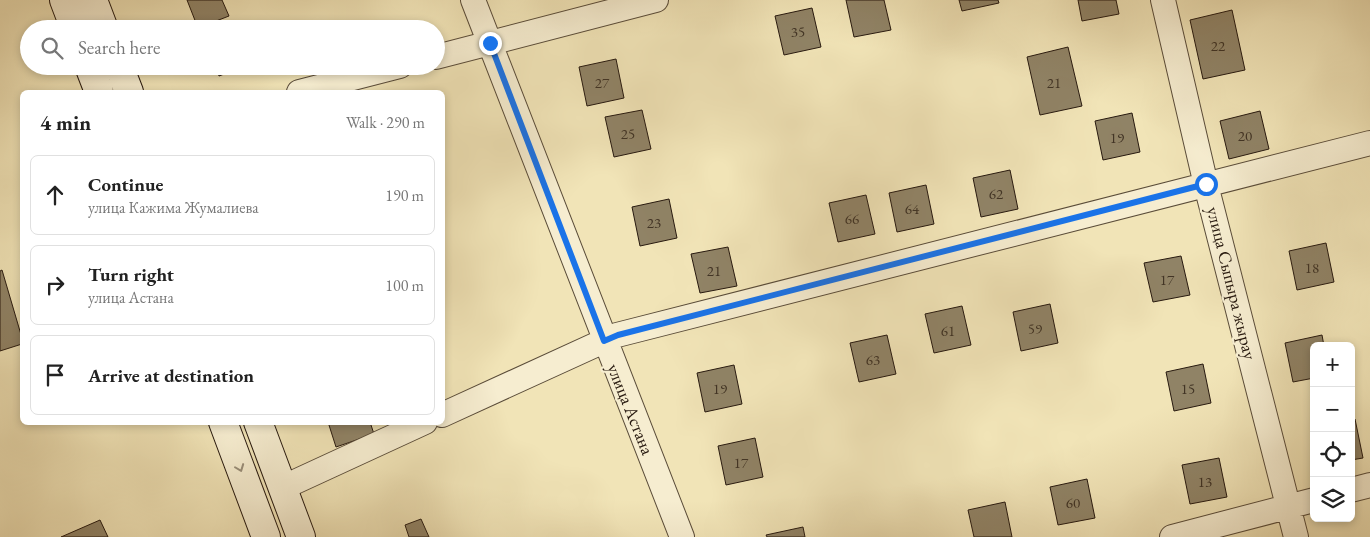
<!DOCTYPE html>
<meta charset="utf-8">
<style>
body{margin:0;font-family:"EB Garamond",serif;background:#f6f6f6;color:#222}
.controls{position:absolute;right:15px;bottom:15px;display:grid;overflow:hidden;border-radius:8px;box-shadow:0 2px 8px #0003}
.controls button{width:45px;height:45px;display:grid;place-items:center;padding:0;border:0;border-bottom:1px solid #e0e0e0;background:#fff;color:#222;font:25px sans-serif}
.stop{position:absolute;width:15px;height:15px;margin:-11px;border:4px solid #1a73e8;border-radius:50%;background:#fff}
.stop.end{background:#1a73e8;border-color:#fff;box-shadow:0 1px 5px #0008}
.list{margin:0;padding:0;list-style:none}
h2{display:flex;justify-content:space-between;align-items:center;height:65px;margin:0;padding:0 20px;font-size:21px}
h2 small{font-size:16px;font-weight:400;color:#767676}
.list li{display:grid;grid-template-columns:32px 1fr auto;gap:15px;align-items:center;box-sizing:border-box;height:80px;margin:0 10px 10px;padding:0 10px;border:1px solid #e0e0e0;border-radius:8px}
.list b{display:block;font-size:19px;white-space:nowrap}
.list p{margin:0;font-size:16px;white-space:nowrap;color:#767676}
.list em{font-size:16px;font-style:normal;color:#767676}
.icon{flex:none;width:28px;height:28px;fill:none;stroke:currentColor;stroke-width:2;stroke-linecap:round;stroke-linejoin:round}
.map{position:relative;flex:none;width:1370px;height:537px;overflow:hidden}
.search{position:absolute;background:#fff;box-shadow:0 2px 8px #0003;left:20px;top:20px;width:425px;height:55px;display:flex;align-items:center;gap:12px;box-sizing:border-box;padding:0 18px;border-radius:28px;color:#767676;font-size:19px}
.panel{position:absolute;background:#fff;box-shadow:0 2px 8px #0003;left:20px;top:90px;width:425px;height:335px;border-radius:8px}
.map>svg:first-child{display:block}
</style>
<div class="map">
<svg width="1370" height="537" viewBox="0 0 1370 537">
<rect width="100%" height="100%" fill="#f1e4b7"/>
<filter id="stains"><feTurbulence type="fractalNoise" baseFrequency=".004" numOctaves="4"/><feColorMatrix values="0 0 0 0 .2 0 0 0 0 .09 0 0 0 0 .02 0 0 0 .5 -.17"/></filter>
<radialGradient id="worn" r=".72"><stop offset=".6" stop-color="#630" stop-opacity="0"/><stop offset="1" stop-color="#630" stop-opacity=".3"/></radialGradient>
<path fill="#908366" stroke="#27190f" d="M187,0H222L229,16L198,28Z
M846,0H884L891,30L854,37Z
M959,0H998L999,3L962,11Z
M1078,0H1116L1119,14L1082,21Z
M812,8L821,47L784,55L775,16Z
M1232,10L1245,70L1203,79L1190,20Z
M1068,47L1082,106L1040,115L1027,57Z
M616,59L624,98L587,106L579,67Z
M216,66H245L219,76Z
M642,110L651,149L614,157L605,117Z
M1260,111L1269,149L1229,159L1220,121Z
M1132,113L1140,152L1103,160L1095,121Z
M1010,170L1018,209L981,217L973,178Z
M926,185L934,224L897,232L889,193Z
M866,195L875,234L838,242L829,203Z
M669,199L677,238L640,246L632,207Z
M1326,243L1334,282L1297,290L1289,251Z
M728,247L737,286L700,293L691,254Z
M1181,256L1190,295L1153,302L1144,263Z
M2,270L22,338V344L0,351V271Z
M1050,304L1058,343L1021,351L1013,312Z
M962,306L971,345L934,353L925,314Z
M887,335L896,374L859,382L850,343Z
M1322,335L1324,346H1314V378L1293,382L1285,343Z
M1203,364L1211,403L1174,411L1166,372Z
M734,365L742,404L705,412L697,373Z
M1355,419L1363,458L1351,460V420Z
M328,422H370L374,434L336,447Z
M755,438L763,477L726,485L718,446Z
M1219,458L1227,497L1190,504L1182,465Z
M1087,479L1095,518L1058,525L1050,487Z
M1005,502L1012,537H974L968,510Z
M421,519L429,537H409L405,525Z
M100,520L108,537H61Z
M803,527L805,537H767L766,535Z"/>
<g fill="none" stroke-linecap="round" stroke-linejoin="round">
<defs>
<path id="street" d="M473,0L682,537
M1163,0L1206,185L1296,537
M436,57L656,0
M299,92L400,66
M442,415L617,335L1370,143
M284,487L425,422
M1351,490L1370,485
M1172,537L1314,500"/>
<path id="secondary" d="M64,0L75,29
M93,0L104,29
M89,66L99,92
M119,66L129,92
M223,422L266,537
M258,422L301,537"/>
</defs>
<use href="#street" stroke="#5a4c39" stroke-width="26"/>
<use href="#secondary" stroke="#27190f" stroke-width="30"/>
<use href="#street" stroke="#f6edd0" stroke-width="24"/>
<use href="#secondary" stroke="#f6edd0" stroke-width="28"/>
</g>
<defs><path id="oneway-chevron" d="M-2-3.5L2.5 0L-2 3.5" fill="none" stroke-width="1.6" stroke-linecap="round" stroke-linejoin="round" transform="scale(1.25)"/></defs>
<use stroke="#998e79" href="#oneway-chevron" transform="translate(240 468) rotate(69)"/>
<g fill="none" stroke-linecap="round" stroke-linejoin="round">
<path stroke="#1a73e8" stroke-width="6" d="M490,43L604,341L618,335L1206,184"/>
</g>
<g text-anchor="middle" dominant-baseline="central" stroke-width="4.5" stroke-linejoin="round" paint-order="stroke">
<g font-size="15" fill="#413425">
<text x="798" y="31">35</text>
<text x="1218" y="45">22</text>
<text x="602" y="82">27</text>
<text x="1054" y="82">21</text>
<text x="628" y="133">25</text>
<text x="1245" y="135">20</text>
<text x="1117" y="137">19</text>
<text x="996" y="193">62</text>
<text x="912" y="208">64</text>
<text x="852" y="218">66</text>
<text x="654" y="222">23</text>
<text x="1312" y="267">18</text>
<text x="714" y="270">21</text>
<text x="1167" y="279">17</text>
<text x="1035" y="328">59</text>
<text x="948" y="330">61</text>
<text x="873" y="359">63</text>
<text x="720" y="388">19</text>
<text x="1188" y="388">15</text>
<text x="741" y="462">17</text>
<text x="1205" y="481">13</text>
<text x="1073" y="502">60</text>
</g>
<g font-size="18" fill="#27190f" stroke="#f6edd0">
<text transform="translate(1232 283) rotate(76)">улица Сыпыра жырау</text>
<text transform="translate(631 409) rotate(68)">улица Астана</text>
</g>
</g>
<rect width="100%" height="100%" filter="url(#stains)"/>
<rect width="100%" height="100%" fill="url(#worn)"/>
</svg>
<div class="controls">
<button>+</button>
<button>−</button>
<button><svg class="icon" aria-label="locate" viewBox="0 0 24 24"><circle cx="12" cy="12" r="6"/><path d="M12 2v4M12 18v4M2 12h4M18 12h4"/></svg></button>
<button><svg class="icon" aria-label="layers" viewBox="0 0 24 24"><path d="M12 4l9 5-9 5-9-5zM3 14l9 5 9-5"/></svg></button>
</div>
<div class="stop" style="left:1206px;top:184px"></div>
<div class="stop end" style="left:490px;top:43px"></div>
<div class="search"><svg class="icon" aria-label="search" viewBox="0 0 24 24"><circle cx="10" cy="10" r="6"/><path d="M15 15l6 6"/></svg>Search here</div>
<section class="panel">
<h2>4 min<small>Walk · 290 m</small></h2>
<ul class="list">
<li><svg class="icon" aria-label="ahead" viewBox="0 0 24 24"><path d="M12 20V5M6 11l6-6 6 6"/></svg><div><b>Continue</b><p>улица Кажима Жумалиева</p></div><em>190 m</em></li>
<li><svg class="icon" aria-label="right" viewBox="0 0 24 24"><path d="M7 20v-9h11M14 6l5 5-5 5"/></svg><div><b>Turn right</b><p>улица Астана</p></div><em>100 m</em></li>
<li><svg class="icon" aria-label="arrive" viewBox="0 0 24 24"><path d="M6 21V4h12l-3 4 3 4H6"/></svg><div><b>Arrive at destination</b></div></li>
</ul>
</section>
</div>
